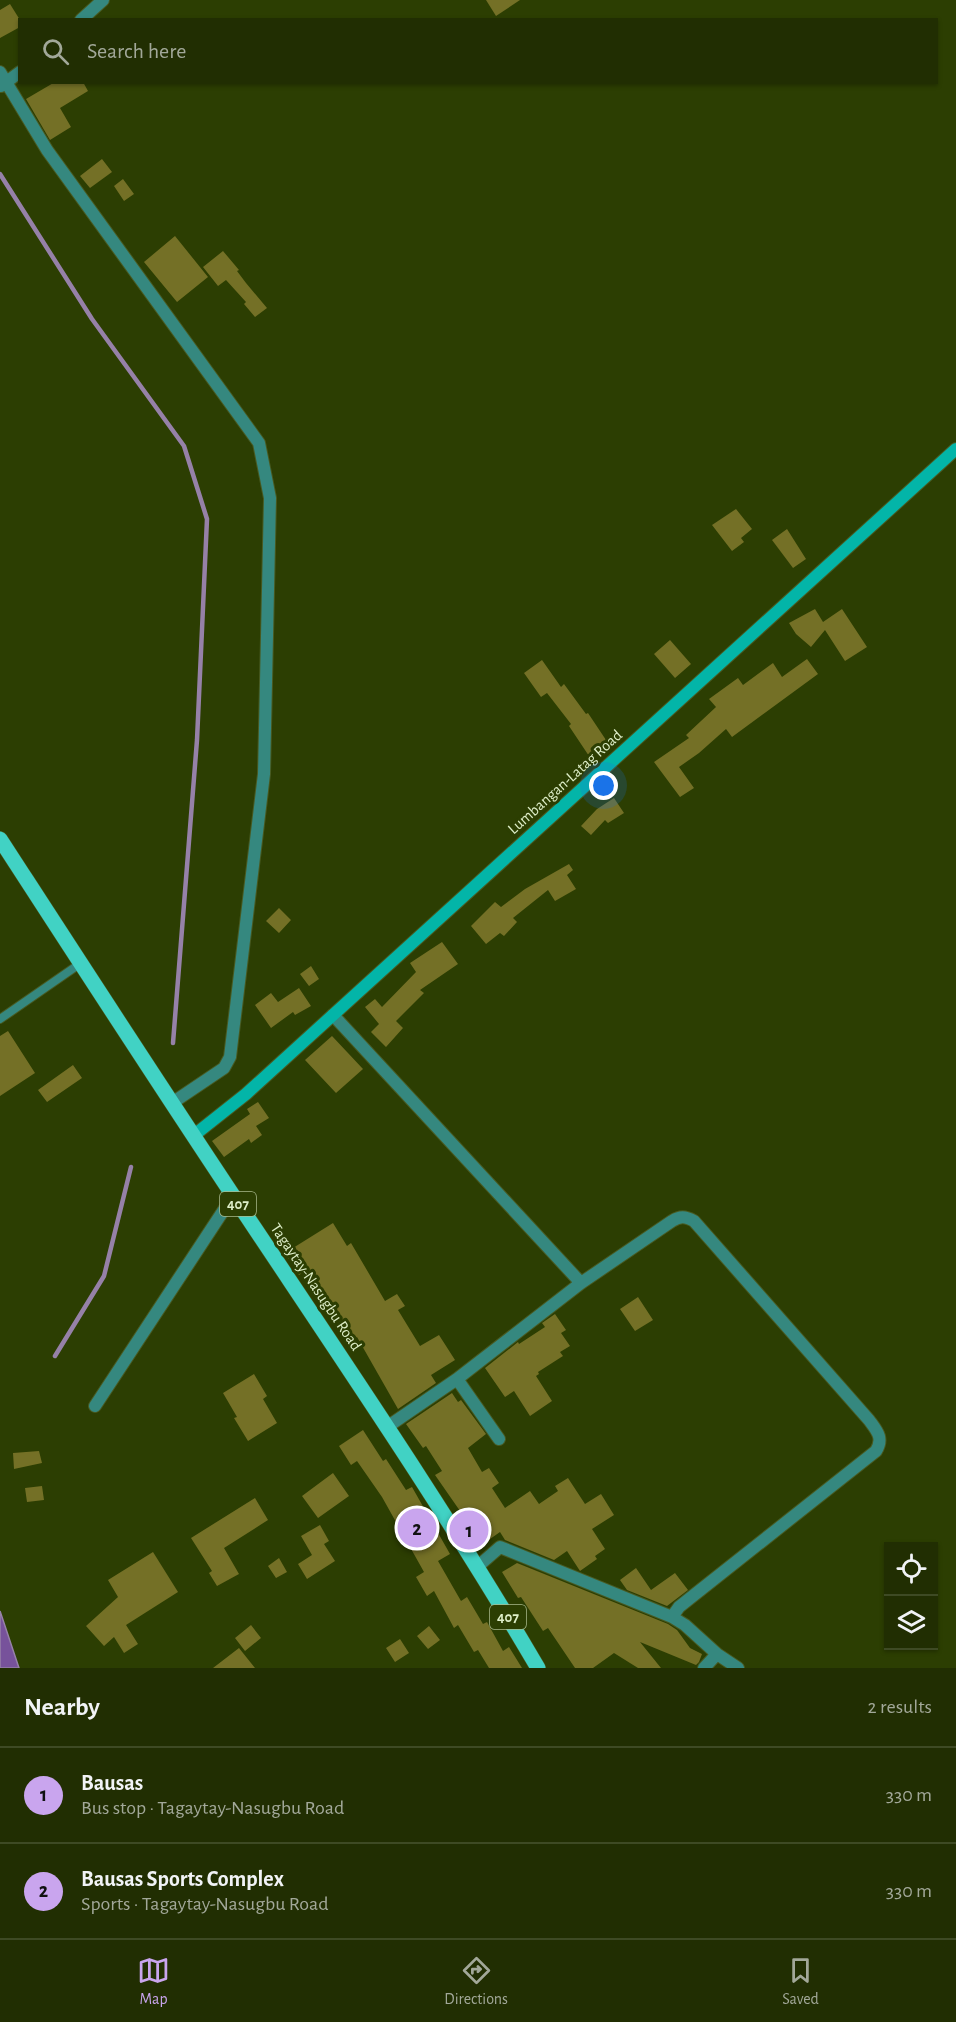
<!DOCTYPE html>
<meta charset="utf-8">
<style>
body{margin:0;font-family:"Alegreya Sans",sans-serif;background:#29360c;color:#f1f3f6}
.controls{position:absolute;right:18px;bottom:18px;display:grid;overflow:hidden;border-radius:0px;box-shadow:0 2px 4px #0004}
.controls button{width:54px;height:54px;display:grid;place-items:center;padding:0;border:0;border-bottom:2px solid #3e4a24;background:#212e02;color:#f1f3f6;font:30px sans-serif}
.you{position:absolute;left:604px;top:786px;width:21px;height:21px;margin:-15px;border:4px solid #fff;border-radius:50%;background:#1a73e8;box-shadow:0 0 0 9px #1a73e833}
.badge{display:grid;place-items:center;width:39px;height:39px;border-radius:50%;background:#c9a5ee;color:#111;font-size:20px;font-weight:700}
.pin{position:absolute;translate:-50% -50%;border:3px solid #fff;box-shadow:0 2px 6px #0006}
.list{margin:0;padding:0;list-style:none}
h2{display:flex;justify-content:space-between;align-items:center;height:78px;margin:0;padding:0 24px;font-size:26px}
h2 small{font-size:20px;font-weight:400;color:#a2a899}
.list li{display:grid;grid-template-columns:39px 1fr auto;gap:18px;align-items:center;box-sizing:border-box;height:96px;padding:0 24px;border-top:2px solid #3e4a24}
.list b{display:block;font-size:22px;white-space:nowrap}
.list p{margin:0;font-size:20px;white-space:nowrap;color:#a2a899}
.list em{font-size:20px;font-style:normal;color:#a2a899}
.icon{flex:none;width:33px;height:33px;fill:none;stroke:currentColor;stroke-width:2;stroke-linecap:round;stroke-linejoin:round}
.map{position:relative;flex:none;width:956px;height:1668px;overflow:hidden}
.search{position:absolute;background:#212e02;box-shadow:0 2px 4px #0004;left:18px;right:18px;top:18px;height:66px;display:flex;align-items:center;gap:15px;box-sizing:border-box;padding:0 21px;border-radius:0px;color:#a2a899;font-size:22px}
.sheet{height:270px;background:#212e02}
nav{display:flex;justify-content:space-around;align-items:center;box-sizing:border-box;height:84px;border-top:2px solid #3e4a24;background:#212e02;font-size:16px;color:#a2a899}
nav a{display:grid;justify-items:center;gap:3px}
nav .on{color:#c9a5ee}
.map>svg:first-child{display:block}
</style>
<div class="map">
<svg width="956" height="1668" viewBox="0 0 956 1668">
<rect width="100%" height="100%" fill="#2c3e02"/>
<path fill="#77529b" stroke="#9681a8" stroke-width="1.5" d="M0,1611L19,1668H0Z"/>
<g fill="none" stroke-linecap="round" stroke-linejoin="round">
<path stroke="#9681a8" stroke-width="4.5" d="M0,174L92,319L184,446L207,519L197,740L173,1043
M55,1356L104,1276L131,1167"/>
</g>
<path fill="#747026" d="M486,0H520L496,16Z
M10,4L20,20V27L0,38V10Z
M55,82H83L88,91L60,108L71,127L50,140L26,99Z
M102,159L112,172L90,188L80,176Z
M123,179L134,194L124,201L114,186Z
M175,236L208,277L177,302L144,262Z
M223,251L239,270L237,271L246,283L267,308L255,317L244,304L246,302L226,280L218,286L203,267Z
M736,509L752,529L741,538L744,542L732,551L712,525Z
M787,529L806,559L793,568L772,540Z
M815,609L823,622L842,609L867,647L845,661L825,630L811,647L796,634L789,623Z
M670,640L691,664L675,678L654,654Z
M807,659L818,674L732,737L726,729L699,753L679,767L694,788L680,797L654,762L689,738L686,735L716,707L709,699L738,678L743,685L773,663L782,677Z
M542,660L561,687L564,684L586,714L588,713L608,743L589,756L569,726L571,724L547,693L541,697L524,673Z
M614,798L624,813L608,823L605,820L591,835L581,826L597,809Z
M569,864L573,870L567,875L576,889L555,901L548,890L513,918L517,922L504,936L500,933L486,944L471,926L495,902L501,907L525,889Z
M279,908L291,920L279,933L266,921Z
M442,942L458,964L420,990L424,993L396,1021L403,1028L386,1047L371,1032L379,1024L365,1007L375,999L382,1007L416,972L410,963Z
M311,966L319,979L309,986L300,974Z
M299,988L311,1006L295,1015L293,1012L271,1028L255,1005L271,993L278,1002Z
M8,1031L35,1073L0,1096V1036Z
M332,1036L363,1069L336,1093L305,1060Z
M73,1065L82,1078L47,1102L38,1090Z
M258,1102L269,1118L256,1126L262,1135L251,1143L249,1139L224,1157L212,1141L250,1114L247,1109Z
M333,1223L347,1246L351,1243L385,1301L397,1294L405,1306L398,1310L420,1346L439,1335L455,1360L431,1375L436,1383L398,1409L357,1337L348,1342L305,1271L299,1275L285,1253Z
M638,1297L653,1320L635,1331L620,1309Z
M555,1314L566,1330L561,1333L570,1346L560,1352L563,1356L538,1372L539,1374L536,1376L552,1401L530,1416L514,1391L505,1397L485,1368L518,1342L519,1344L545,1327L542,1323Z
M254,1374L267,1396L263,1399L277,1423L248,1441L234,1418L237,1417L223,1393Z
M452,1393L458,1402L461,1400L486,1434L468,1448L482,1472L489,1468L499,1483L492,1488L505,1508L530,1491L539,1504L558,1491L555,1486L568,1478L585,1504L601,1494L614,1515L592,1529L605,1549L595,1556L597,1559L580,1571L567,1551L554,1560L505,1540L500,1532L483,1544L435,1475L442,1471L426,1446L423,1448L406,1424Z
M363,1430L383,1461L386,1459L406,1490L412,1487L450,1554L438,1561L461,1601L467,1597L483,1624L487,1622L503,1651L509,1647L522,1668H489L478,1650L474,1652L458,1625L454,1628L434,1591L427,1596L416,1577L424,1572L382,1497L357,1461L351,1465L339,1446Z
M39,1451L42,1463L14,1469L13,1453Z
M333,1473L349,1496L318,1518L302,1496Z
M42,1486L44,1500L27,1502L25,1488Z
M255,1498L268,1520L224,1548L239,1574L217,1586L209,1573L212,1571L191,1538Z
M320,1525L329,1541L324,1544L335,1561L307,1579L298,1564L312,1555L301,1536Z
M153,1552L178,1592L126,1625L138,1644L124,1653L114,1637L104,1646L86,1626L118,1597L108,1580Z
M279,1558L287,1572L276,1578L268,1566Z
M517,1563L668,1624L677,1630L690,1648L702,1654L699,1662L696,1665L640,1642L661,1668H638L614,1653L593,1668H575L548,1628L543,1631L521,1597L518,1598L502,1572Z
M636,1568L651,1590L675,1573L688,1590L667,1606L627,1590L620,1580Z
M251,1625L261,1638L245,1651L235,1638Z
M429,1626L440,1640L428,1649L417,1636Z
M400,1639L409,1653L395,1662L386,1648Z
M239,1648L255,1668H213Z"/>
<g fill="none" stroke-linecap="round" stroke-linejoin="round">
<defs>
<path id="lane" d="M0,1019L81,963"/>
<path id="street" d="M81,20L103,0
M0,72L47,150L259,443L270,498L264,774L230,1057L224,1068L172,1103
M1,86L20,72
M333,1015L581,1283
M457,1379L499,1439
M95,1406L233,1196
M387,1427L457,1379L581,1283L672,1221C680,1216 685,1216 694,1221L869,1420C877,1431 884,1438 876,1451L689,1599L679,1607L672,1617
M477,1567L500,1547L672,1617L685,1625L717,1654L738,1668
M704,1668L717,1654"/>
<path id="secondary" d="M193,1136L246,1094L956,449"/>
<path id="primary" d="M0,839C85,970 169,1100 256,1230C352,1374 450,1518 538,1668"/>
</defs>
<use href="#lane" stroke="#485a22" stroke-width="10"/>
<use href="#street" stroke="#485a22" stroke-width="14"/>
<use href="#secondary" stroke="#485a22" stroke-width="14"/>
<use href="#primary" stroke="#485a22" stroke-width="16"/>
<use href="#lane" stroke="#35887f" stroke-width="8"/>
<use href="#street" stroke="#35887f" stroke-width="12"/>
<use href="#secondary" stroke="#03b5a8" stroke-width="12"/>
<use href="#primary" stroke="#41d2c4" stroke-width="15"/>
</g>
<g text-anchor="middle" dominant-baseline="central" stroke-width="6" stroke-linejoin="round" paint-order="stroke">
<g fill="#2c3e02" stroke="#a9b98d" stroke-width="1.5">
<rect x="220" y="1192" width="36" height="24" rx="4.5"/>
<rect x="490" y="1605" width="36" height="24" rx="4.5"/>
</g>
<g font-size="15" font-weight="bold" fill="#deeec8">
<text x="238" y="1204">407</text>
<text x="508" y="1617">407</text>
</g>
<g font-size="16" fill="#deeec8" stroke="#2c3e02">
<text transform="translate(565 782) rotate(-42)">Lumbangan-Latag Road</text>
<text transform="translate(316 1287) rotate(56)">Tagaytay-Nasugbu Road</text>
</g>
</g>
</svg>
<div class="controls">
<button><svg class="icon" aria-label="locate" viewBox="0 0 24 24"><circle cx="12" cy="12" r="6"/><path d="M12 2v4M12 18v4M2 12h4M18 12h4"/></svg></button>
<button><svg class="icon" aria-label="layers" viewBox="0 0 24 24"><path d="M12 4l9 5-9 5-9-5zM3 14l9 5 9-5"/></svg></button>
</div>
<div class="you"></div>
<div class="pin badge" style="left:469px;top:1530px">1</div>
<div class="pin badge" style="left:417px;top:1528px">2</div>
<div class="search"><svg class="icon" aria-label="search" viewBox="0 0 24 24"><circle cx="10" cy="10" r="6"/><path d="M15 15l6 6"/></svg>Search here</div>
</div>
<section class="sheet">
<h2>Nearby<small>2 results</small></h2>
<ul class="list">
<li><span class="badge">1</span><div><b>Bausas</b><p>Bus stop · Tagaytay-Nasugbu Road</p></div><em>330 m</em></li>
<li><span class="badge">2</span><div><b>Bausas Sports Complex</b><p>Sports · Tagaytay-Nasugbu Road</p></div><em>330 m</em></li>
</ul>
</section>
<nav>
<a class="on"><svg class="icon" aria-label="map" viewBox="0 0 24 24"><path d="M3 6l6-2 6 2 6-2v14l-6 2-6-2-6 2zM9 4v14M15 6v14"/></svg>Map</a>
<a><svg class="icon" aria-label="directions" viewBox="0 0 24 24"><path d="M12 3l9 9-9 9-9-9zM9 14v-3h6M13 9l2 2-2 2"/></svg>Directions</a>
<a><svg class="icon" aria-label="saved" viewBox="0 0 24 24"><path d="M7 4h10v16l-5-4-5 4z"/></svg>Saved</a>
</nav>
